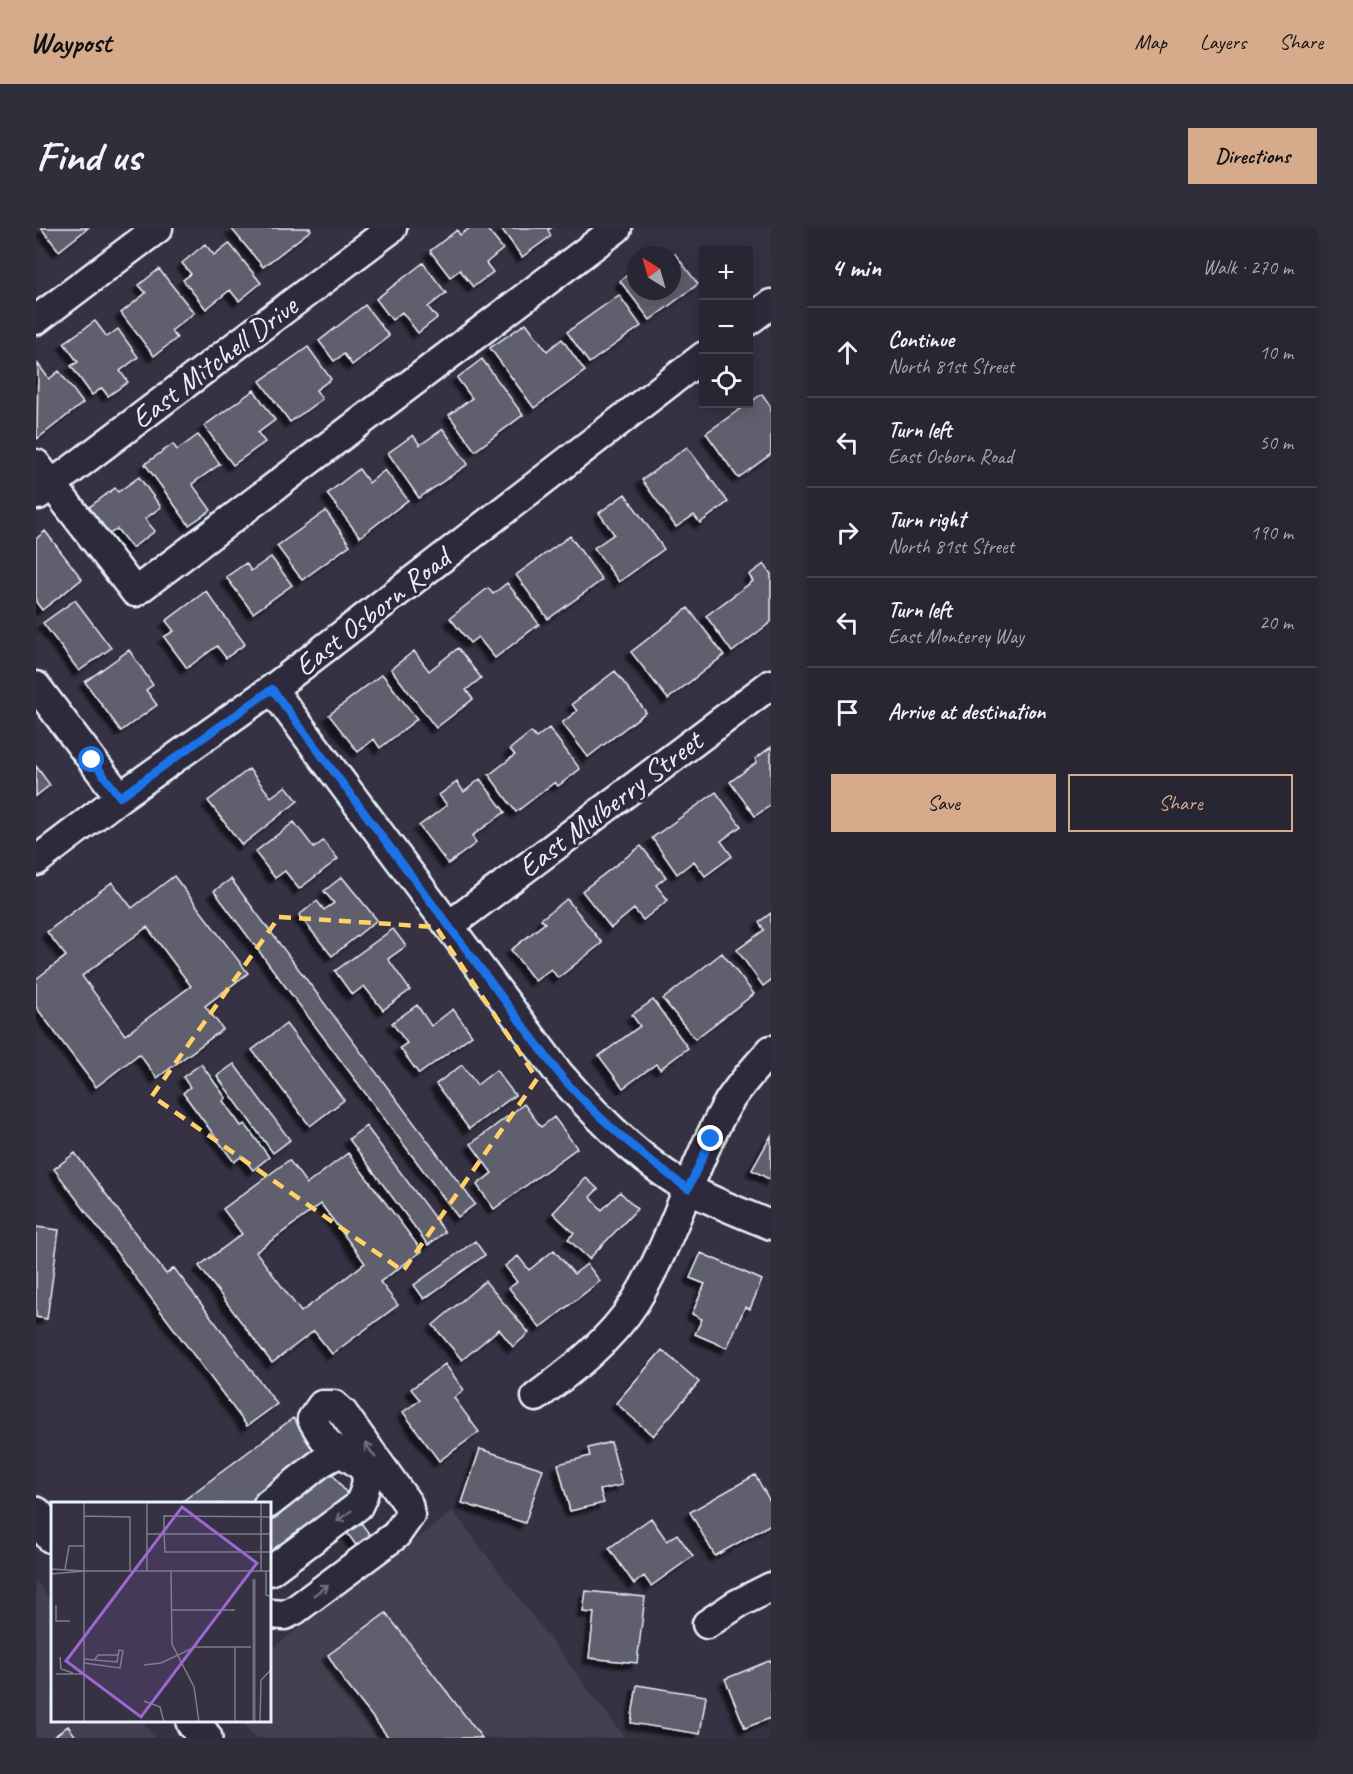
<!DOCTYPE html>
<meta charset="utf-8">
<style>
body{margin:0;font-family:Caveat,sans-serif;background:#302e3b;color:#f1f3f6}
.controls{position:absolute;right:18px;top:18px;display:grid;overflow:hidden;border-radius:0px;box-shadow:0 3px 15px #0003}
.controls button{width:54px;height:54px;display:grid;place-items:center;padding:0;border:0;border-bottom:2px solid #44434e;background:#282633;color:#f1f3f6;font:30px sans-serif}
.compass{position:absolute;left:591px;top:18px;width:54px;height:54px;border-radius:50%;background:#282633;box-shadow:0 3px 15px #0003;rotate:323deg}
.stop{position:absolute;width:18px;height:18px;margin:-14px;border:4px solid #1a73e8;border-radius:50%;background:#fff}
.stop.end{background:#1a73e8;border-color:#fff;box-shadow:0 2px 6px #0008}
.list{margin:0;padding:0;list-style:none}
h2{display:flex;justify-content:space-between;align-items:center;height:78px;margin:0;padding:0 24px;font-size:26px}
h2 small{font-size:20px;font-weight:400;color:#a5a5ac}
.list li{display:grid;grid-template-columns:39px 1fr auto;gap:18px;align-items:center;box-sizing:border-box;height:90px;padding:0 24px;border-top:2px solid #44434e}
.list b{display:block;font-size:22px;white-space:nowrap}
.list p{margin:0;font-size:20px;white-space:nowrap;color:#a5a5ac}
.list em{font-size:20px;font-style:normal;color:#a5a5ac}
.actions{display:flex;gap:12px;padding:18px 24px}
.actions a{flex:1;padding:14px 0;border:2px solid #d6ab8b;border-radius:0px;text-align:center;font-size:21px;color:#d6ab8b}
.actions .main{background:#d6ab8b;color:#111}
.icon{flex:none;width:33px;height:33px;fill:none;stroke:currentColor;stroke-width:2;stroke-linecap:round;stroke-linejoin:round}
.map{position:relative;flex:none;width:735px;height:1510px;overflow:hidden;border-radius:0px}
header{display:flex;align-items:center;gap:36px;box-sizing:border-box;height:84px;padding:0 30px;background:#d6ab8b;color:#111}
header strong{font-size:28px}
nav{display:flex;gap:33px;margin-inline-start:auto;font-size:21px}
.intro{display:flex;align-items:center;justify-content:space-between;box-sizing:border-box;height:144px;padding:0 36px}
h1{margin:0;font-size:42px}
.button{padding:15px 27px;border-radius:0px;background:#d6ab8b;color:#111;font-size:21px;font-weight:700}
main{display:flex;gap:36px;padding:0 36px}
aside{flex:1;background:#282633;border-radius:0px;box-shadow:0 3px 15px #0003}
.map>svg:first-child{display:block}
</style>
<header>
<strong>Waypost</strong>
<nav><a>Map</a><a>Layers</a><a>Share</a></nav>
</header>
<div class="intro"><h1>Find us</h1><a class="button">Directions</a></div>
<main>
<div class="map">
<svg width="735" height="1510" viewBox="0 0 735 1510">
<defs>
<filter id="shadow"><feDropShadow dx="-5.5" dy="5.5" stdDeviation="1.5" flood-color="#0009"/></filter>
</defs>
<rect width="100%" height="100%" fill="#363244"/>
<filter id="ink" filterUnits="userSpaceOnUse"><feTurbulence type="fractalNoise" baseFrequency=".0167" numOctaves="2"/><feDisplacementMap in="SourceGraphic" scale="12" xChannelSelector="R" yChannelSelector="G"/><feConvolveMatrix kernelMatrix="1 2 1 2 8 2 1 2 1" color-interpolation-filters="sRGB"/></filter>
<g filter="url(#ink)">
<path fill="#433f51" d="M417,1283L589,1510H219L206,1494H234V1422Z
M0,1353L16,1374V1494H107L119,1510H0Z"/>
<path fill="#605e6e" stroke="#e8f1f8" stroke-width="1.5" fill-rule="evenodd" filter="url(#shadow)" d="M5,0H52L23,23Z
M195,0H274L275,2L227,39Z
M434,0H450L467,21L450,35L457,44L437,59L424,42L414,49L394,23L421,2L424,7Z
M465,0H515L512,2L515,8L486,29Z
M193,15L225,55L203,73L194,62L170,81L147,52L155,46L146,35L169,16L178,27Z
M639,26L662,56L614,92L584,53L600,40V63H636V28Z
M387,35L410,65L392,79L401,90L382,105L366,84L356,92L340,71Z
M123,41L158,85L135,103L141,110L118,128L85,85L110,65L103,57Z
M583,67L605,98L553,135L531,104Z
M329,77L353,108L316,137L308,126L298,133L283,113Z
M59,93L71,109L82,101L102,129L84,143L92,154L72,168L66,160L56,167L35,138L42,134L28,115Z
M490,95L511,123L526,111L549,143L498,180L454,120Z
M272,119L295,151L280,162L286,171L254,194L224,153Z
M446,131L487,187L439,223L413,187L436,170L421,150Z
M2,136L13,151L23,143L47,175L1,211Z
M218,162L239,192L222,205L229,214L197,237L168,198Z
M726,166L735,179V226L702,250L670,205Z
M407,201L432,236L383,270L352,225L377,207L384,217Z
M162,207L184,236L156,256L175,282L153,297L109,236L137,216L141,222Z
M651,219L692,274L664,295L658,287L640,299L606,252Z
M323,241L333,255L349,242L372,272L324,309L291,266Z
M103,249L125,279L109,291L119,303L96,320L81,301L72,307L52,280L79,260L82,264Z
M589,266L628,321L583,354L558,320L578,306L563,285Z
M290,283L314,317L266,352L241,318Z
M9,303L46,351L6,382L0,374V311Z
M534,308L566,352L512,391L480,347Z
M235,329L256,357L217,385L190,349L210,335L215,343Z
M728,336L735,346V394L696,424L670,388L717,353L713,347Z
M471,355L503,396L459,430L442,409L434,415L414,390L452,360L457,366Z
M170,363L209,416L190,430L181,418L151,440L128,409L138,403L130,393Z
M39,372L75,420L43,443L7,395Z
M652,380L688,427L632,471L595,424Z
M422,420L445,450L430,462L437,471L400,500L355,441L378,423L393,443Z
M93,422L117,457L110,462L121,477L85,503L49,454Z
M579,443L610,484L552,529L526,495L541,483L536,476Z
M346,446L381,491L344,520L338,511L322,524L293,487Z
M513,500L544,541L522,558L519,554L480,584L453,547L479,527L474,521L495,504L500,510Z
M735,519V577L719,588L694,554L721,534L719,531Z
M0,538L14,557L0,568Z
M213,541L235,569L250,558L262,573L206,617L172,573Z
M444,551L469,584L436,608L440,615L412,636L383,598L411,577L403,567L421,554L428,564Z
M680,564L705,598L685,613L696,628L669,648L658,633L641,646L616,610Z
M258,594L278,620L287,613L302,631L263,661L249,643L239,650L219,624Z
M605,618L630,649L620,657L632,672L607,692L598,681L575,700L546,663Z
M138,648L212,745L169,778L187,801L121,850L103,826L60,859L0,779V751L30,728L11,704L76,654L96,680ZM111,699L155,758L89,807L46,748Z
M306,649L341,692L296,728L263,687L281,673L288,682L298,675L288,663Z
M195,651L439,976L422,989L178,663Z
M531,671L566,715L522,750L515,741L499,753L475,722L509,695L505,691Z
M735,685V752L727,758L701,722L728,702L723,694Z
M357,701L370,718L352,731L374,762L347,782L328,758L316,767L299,743Z
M686,725L718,766L659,811L627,771Z
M617,772L652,820L624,841L620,836L587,860L563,828L604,798L596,787Z
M381,777L395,798L417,781L436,807L383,846L364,820L371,815L356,795Z
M250,796L308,872L274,898L216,822Z
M165,836L190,870L187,873L205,898L209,896L233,929L217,942L206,928L198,934L147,865L154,859L147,849Z
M198,836L254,912L237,925L181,848Z
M426,837L441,857L460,842L479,867L433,901L400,856Z
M488,876L505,899L518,889L541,920L458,981L441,957L456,945L435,916Z
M330,898L409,1004L392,1017L313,911Z
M735,908V952L716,942Z
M39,925L130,1046L138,1040L241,1176L211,1198L18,941Z
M312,925L386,1023L344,1054L362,1077L296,1126L278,1103L236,1135L163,1038L206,1006L187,981L253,932L271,956ZM285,976L329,1035L265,1084L220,1024Z
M550,950L562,961L554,969L566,982L584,964L601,981L553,1031L532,1011L538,1005L517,985Z
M0,999L23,1002L11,1091L0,1089Z
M439,1013L449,1027L388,1071L378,1057Z
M518,1022L538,1046L551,1036L564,1053L504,1100L473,1060L481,1054L469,1038L482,1028L493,1042Z
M665,1025L726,1052L714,1081L709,1079L691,1120L659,1106L666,1091L656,1086L669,1056L654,1050Z
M449,1053L493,1105L477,1119L463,1101L426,1132L397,1097Z
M626,1122L663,1154L617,1208L580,1175Z
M409,1136L428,1162L418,1170L443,1204L403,1233L367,1184L384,1172L375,1161Z
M257,1190L276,1215L286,1222L214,1276H143Z
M575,1214L586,1257L564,1262L568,1275L534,1283L522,1236L554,1228L552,1220Z
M444,1221L507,1241L489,1295L426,1275Z
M293,1241L317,1274L234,1335V1285Z
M719,1247L735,1275V1296L679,1328L654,1284Z
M615,1290L631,1313L641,1306L657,1328L615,1358L608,1348L598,1356L573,1320Z
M323,1292L349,1328L335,1338L309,1302Z
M550,1363L609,1369L601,1435L553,1430L558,1385L547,1384Z
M350,1385L385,1430L446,1510H353L308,1453L292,1427Z
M735,1432V1490L709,1500L689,1451Z
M601,1457L670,1468L664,1506L595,1495Z
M32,1498L41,1510H16Z"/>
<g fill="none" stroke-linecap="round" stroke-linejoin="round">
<defs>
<path id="minor" d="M0,92L122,0
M712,93L735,76
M0,236L99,364L581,0
M2,267L356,0
M0,458L84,569
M236,461L524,847C560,888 606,935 655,962C681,976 708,986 735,997
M0,633L84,569L236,461L668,128
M414,697L735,456
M500,1169C536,1142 575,1112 599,1074C638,1011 655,939 692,875C704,856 720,839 735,822
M232,1276L286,1234L306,1223
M234,1343L322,1278C343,1237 322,1237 295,1218C287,1212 281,1199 276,1191L286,1177H298L307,1185L372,1276L374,1287L360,1307L259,1382L249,1387L234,1386
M671,1396L701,1376L735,1359"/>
<path id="major" d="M0,1286L16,1308
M157,1494L169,1510"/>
</defs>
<use href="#minor" stroke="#e8f1f8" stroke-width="33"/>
<use href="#major" stroke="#e8f1f8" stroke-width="38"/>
<use href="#minor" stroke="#2f2a3d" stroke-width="28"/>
<use href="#major" stroke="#2f2a3d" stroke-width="33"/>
</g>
<defs><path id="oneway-shaft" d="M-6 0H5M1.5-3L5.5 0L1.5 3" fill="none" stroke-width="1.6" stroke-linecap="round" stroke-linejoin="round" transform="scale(1.5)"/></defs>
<g stroke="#70707e">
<use href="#oneway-shaft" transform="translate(334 1222) rotate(-126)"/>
<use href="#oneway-shaft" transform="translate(308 1288) rotate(143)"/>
<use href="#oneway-shaft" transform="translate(285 1362) rotate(-36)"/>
</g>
</g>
<g fill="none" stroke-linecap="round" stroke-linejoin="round" filter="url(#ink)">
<path stroke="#1a73e8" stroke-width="8" d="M56,532L84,569L236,461L524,847C562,891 605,927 652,961L675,911"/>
</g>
<path fill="none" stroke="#ffd166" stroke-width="4.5" stroke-dasharray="12 8" stroke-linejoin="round" d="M243,689L400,699L501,851L367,1043L116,868Z"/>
<g text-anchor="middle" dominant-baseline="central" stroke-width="6" stroke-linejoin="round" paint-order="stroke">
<g font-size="30" fill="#e8f1f8" stroke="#2f2a3d">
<text transform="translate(178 134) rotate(-37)">East Mitchell Drive</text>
<text transform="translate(336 384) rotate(-38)">East Osborn Road</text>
<text transform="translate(574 576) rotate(-37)">East Mulberry Street</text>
</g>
</g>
<g transform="translate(15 1274)">
<rect width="220" height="220" fill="#363244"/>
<path fill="none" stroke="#70717f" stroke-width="3" d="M203,220V77"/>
<path fill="none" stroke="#7d7e8c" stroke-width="1.5" d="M96,0V69M33,14L79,15V69M221,15L113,14V32L114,50H221M96,32H221M0,67L33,69M14,67L18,44H33M33,69H221M210,69V0M215,69V93L221,95M120,70L121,142L143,185L148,220M0,72L33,69M5,103V119H19M120,108H184M9,155L10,167L22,171M33,157L66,160L68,148L72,149L69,166L33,161M44,157L47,153H68M93,163L110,161L144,145H200M5,172H33M93,199L109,205L113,220M33,220V0M184,220V145M209,220L210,178L221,167"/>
<path fill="#9c67d0" fill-opacity="0.15" stroke="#9c67d0" stroke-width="3" d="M131,5L206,61L90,215L15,159Z"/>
<rect width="220" height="220" fill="none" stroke="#e8f1f8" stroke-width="3"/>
</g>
</svg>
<div class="controls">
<button>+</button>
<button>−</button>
<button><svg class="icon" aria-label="locate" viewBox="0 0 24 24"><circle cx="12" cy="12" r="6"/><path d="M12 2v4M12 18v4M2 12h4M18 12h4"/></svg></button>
</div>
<svg class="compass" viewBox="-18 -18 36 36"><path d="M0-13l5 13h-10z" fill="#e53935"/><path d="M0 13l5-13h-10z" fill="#a5a5ac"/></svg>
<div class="stop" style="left:56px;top:532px"></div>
<div class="stop end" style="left:675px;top:911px"></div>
</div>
<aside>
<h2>4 min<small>Walk · 270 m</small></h2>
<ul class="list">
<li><svg class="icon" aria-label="ahead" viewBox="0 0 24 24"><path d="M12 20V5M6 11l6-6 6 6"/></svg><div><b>Continue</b><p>North 81st Street</p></div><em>10 m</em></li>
<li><svg class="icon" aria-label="left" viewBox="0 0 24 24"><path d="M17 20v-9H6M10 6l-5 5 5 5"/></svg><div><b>Turn left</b><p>East Osborn Road</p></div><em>50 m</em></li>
<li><svg class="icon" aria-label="right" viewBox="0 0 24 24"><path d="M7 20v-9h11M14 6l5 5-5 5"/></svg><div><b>Turn right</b><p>North 81st Street</p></div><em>190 m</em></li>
<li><svg class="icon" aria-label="left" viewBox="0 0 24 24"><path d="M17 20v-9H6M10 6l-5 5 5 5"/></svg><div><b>Turn left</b><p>East Monterey Way</p></div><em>20 m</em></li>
<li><svg class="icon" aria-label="arrive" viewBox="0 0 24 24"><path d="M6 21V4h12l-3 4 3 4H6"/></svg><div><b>Arrive at destination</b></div></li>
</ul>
<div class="actions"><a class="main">Save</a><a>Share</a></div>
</aside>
</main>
